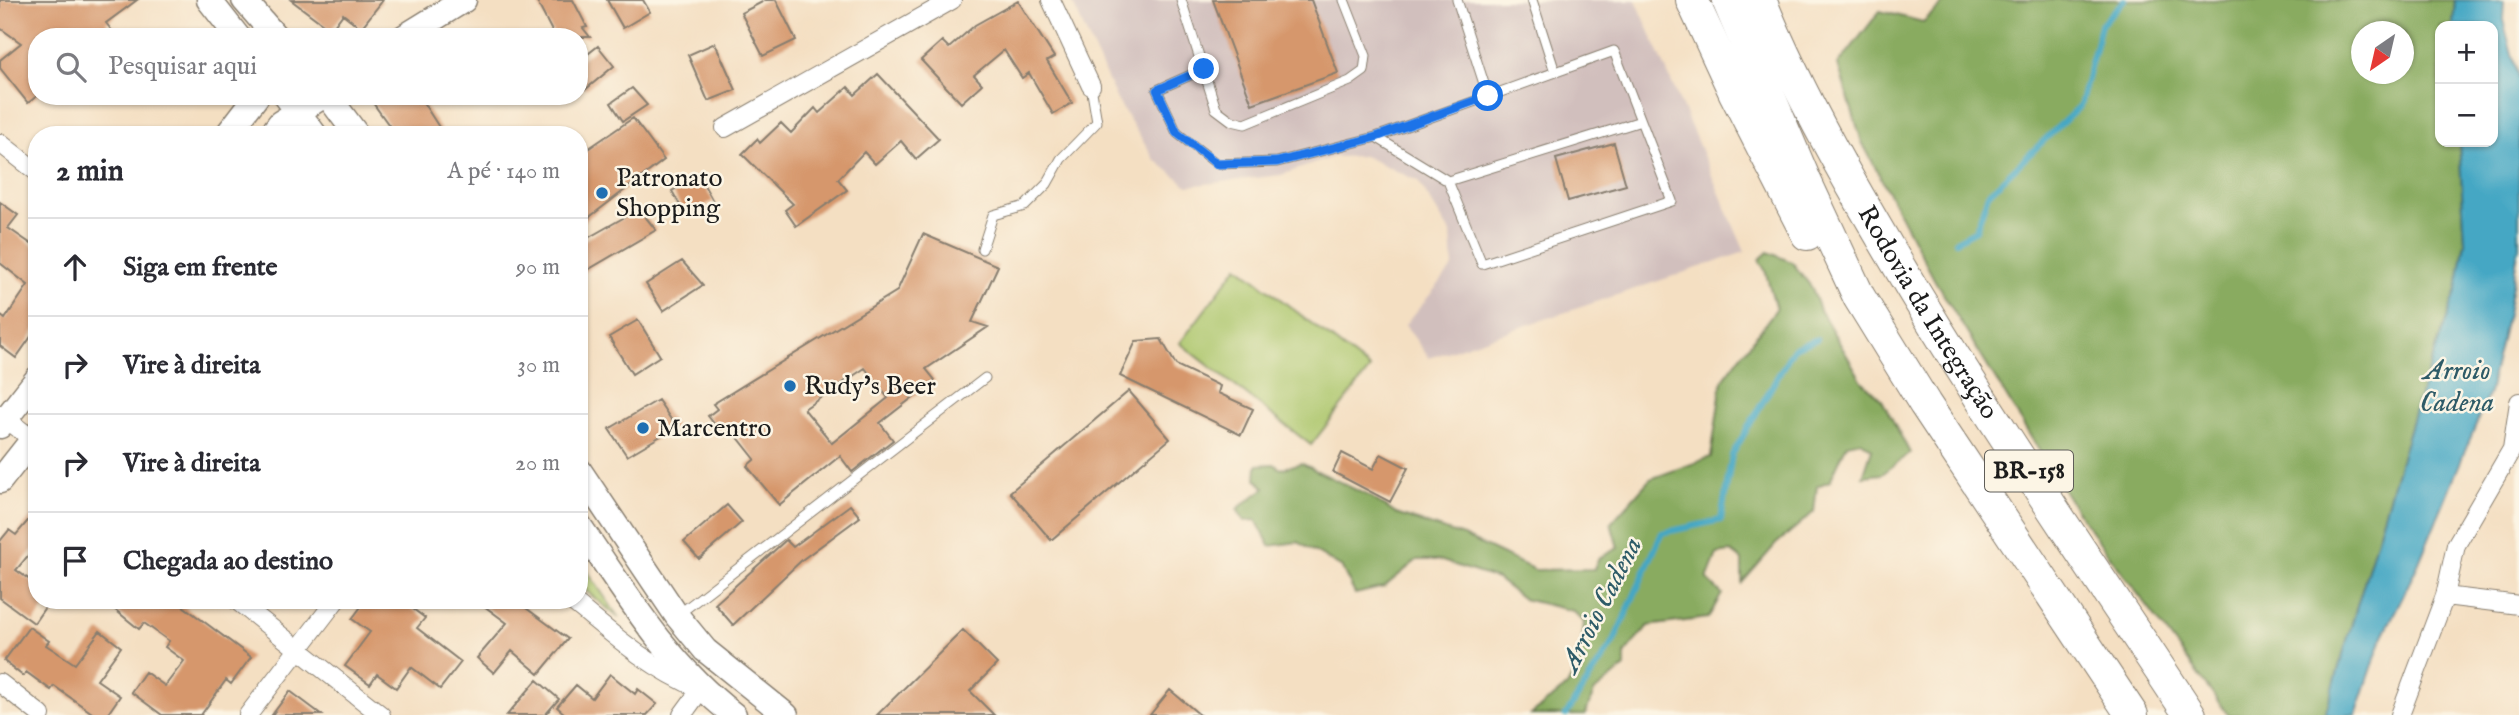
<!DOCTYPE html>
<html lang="pt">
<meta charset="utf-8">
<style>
body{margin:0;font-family:"IM FELL English",serif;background:#f7f7f7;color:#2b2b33}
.controls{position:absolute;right:21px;top:21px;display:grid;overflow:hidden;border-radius:14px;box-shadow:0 2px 5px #0004}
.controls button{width:63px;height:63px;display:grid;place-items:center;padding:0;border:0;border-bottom:2px solid #e1e1e2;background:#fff;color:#2b2b33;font:35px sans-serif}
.compass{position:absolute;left:2351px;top:21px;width:63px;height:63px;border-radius:50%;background:#fff;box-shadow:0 2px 5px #0004;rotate:214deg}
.stop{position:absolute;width:21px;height:21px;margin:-16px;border:5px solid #1a73e8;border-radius:50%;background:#fff}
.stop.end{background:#1a73e8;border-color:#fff;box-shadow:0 2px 7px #0008}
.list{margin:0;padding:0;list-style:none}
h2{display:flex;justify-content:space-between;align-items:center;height:91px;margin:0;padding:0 28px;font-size:30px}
h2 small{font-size:23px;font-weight:400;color:#7c7c81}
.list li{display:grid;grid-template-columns:46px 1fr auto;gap:21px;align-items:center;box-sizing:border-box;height:98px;padding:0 28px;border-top:2px solid #e1e1e2}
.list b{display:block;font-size:26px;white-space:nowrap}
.list em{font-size:23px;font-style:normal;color:#7c7c81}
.icon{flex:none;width:38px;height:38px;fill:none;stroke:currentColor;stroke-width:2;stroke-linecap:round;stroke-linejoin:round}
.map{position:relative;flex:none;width:2519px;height:715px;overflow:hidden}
.search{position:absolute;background:#fff;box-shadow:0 2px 5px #0004;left:28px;top:28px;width:560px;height:77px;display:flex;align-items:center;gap:18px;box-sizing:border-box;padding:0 24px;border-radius:28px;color:#7c7c81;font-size:26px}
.panel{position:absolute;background:#fff;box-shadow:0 2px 5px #0004;left:28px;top:126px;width:560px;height:483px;border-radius:28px}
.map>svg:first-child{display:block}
</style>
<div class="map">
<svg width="2519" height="715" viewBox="0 0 2519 715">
<rect width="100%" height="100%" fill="#fcf5e5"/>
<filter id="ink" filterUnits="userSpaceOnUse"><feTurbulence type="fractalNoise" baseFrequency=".0143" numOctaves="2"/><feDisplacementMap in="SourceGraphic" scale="14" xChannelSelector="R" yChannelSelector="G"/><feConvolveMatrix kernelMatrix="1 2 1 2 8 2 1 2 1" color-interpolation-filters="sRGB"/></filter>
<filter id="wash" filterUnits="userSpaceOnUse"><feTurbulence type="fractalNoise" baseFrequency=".00686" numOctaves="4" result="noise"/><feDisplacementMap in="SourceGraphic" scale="28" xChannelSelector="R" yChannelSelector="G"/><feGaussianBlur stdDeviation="1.57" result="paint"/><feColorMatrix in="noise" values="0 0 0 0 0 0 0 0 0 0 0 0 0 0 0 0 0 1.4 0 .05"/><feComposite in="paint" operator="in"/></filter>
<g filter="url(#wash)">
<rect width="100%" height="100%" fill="#f4dfc2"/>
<path fill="#d1bfbd" d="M1071,0H1636L1745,252L1429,358L1405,325L1453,267L1451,234L1418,181L1364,156L1333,157L1281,175L1188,186L1154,159L1117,100Z"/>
<path fill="#acc66c" stroke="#647144" stroke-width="2" d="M1238,266L1370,369L1311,445L1180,343Z
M579,559L619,618L579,585Z"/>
<path fill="#89ab60" stroke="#52643e" stroke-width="2" fill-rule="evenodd" d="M1947,0H2455L2453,26H2440V142H2459L2465,242L2457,289L2414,413L2325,715H2228L2075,509L1934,279L1862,142L1838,65L1880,11L1923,22ZM2362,32H2404V74H2362Z
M1768,252L1792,262L1812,288L1820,310L1862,381L1882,400L1910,453L1882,474L1863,476L1872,449L1861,441L1847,444L1830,481L1817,486L1814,512L1776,544L1742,583V560L1731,552L1717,554L1707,579L1722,594L1708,618L1648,626L1625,653V667L1594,692L1585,715H1531L1567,686L1580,661L1584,622L1573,611L1523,599L1497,579L1439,560H1417L1384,587L1355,594L1342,568L1298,542L1270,546L1256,520L1244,521L1237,509L1265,488L1256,479L1257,465L1274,464L1281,469L1301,463L1371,497L1396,514L1463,536L1535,570L1594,569L1599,558L1618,548L1611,523L1650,479L1711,457L1722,381L1776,309L1765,270L1759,260Z"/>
<path fill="#44a7c4" stroke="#306270" stroke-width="2" d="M2455,0H2504L2503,20L2519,80V247L2508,309L2489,393L2418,565L2382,638L2356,715H2325L2414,413L2457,289L2465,242L2459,142H2493V26H2453Z"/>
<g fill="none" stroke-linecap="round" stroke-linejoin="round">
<path stroke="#44a7c4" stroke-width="6" d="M1956,241L1976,230L1988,194L2080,106L2101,25L2124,0
M1566,715L1614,641L1662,533L1721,520L1732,455L1794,348L1817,339"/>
</g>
<g id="blocks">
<path fill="#d6976c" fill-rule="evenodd" d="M0,0H137L106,23L117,37H37V96L28,103L0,68V60L21,43L0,28Z
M291,0H383L361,28L343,14L331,30Z
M536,0H573L587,27L583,28L590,37H555Z
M607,0H643L650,12L623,28Z
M766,0H776L796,40L763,56L741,13Z
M1213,0H1311L1338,73L1252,104Z
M1018,1L1054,57L1047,61L1072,103L1053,114L1029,73L1022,78L1004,50L974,75L982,84L961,103L921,60L942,41L949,48L975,25Z
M715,43L736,90L708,101L688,55Z
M598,46L614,66L586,89L579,81V61Z
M878,74L939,139L916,159L901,141L875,164L864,152L838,179L847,190L796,226L785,210L793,204L742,154L757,139L760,143L781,123L791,133L815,108L819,113L848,87L855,95Z
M632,88L647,105L623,121L611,103Z
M368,96H419L444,135H396Z
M633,118L664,160L579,225V155Z
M1614,143L1626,185L1568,201L1556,159Z
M699,176L713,201L686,216L672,191Z
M0,202L18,215L8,228L37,248V328L16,358L0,346V315L5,319L28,285L0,263Z
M639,209L656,230L579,275V243Z
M923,234L998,266L972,322L988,327L926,369L935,380L880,423L893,440L852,472L840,456L779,505L747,466L755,459L732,430L724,436L708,416L717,409L713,404L897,291ZM865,368L888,398L832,443L804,409Z
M682,261L703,285L663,311L646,284Z
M638,320L660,356L632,374L609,337Z
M1161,339L1176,365L1220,386L1218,393L1253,409L1241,435L1120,376L1136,341Z
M1129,391L1170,439L1051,540L1010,492Z
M658,400L676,427L627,456L609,429Z
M1342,453L1373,469L1381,454L1408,468L1390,502L1333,472Z
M727,505L742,522L699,559L684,542Z
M850,505L860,517L803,559L733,625L715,604L786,540L793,547Z
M37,510V545L16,570L37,585V600H50L34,623L0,598V541L9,530L16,535Z
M103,600H175L251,657L231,684L226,680L201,715H162L131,692L145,672L165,686L184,661L165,647L169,641L144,623L139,629Z
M366,600H401L425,618L417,628L461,662L440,689L411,667L396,688L377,674L370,684L345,666L370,632L352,619Z
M476,600H515L568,639L539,674L512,651L494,673L477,658L507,623Z
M29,627L49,641L46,645L75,664L100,631L121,647L97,680L120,696L107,715H95L54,686L51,690L26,672L23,676L4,661Z
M963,630L997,664L970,691L994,715H877Z
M610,674L635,694L638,689L657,704L647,715H566L557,707L576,685L592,698Z
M537,680L559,699L545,715H507Z
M1170,690L1200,715H1150Z
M290,691L322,715H272Z"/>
</g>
</g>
<g filter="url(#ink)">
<use href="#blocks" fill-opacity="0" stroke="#887e6f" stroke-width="2"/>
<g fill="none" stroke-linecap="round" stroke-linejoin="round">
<defs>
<path id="lane" d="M1181,0L1216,109L1232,121L1245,124L1350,81L1364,71L1366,56L1344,0
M1457,0L1488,96
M1532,0L1555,72
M1204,69L1157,90L1177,133L1217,164L1277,162L1376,137L1614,51L1672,201L1482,264L1448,181L1376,137
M1448,181L1641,121
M982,249L993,215L1025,206L1047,184L1061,159L1097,122L1091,86
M679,614L985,378"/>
<path id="street" d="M1051,0L1091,86
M725,128L952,0
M0,143L37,172
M0,414L37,443
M2445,596L2519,605
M236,600L381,715
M571,600C612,634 651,669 701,689L682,715
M0,683L41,715
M248,715L336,600
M2400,715L2445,596L2456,545L2512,449L2519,402"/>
<path id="secondary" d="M209,0L238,37
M244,0L276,37
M404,37L464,0
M286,96L315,135
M328,96L357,135
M227,135L257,96
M271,135L280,123L323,96
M0,426L37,379
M579,470L677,616L705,650L786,715
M0,481L37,434
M579,525C626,594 668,664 734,715"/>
<g id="highway">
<path d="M1692,0L1735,93L1807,234"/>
<path d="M1728,0L1806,183L1859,297L1925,404L2132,715"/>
<path id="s1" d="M1760,0C1801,101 1857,196 1913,290C2000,434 2097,574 2190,715"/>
</g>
</defs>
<use href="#lane" stroke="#887e6f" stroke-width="11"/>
<use href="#street" stroke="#887e6f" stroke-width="20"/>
<use href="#secondary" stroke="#887e6f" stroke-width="27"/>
<use href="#highway" stroke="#887e6f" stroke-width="34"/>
<use href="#lane" stroke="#fff" stroke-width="9"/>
<use href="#street" stroke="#fff" stroke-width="18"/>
<use href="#secondary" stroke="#fff" stroke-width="24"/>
<use href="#highway" stroke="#fff" stroke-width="32"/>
</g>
</g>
<g fill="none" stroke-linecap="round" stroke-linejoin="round" filter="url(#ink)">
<path stroke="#1a73e8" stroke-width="9" d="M1204,69L1157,90L1177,133L1217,164L1277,162L1376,137L1488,96"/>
</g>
<g fill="#1f6fb2" stroke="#fcf5e5" stroke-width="2.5">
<circle cx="602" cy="193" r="7"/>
<circle cx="790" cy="386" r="7"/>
<circle cx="643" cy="428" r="7"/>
</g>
<g text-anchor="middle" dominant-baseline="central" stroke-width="5" stroke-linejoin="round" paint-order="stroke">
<rect fill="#fcf5e5" stroke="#5f5d58" stroke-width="2" x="1985" y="450.5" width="88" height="41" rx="5"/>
<g font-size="24" font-weight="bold" fill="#1c1c1c">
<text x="2029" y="471">BR-158</text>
</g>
<g font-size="26" fill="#1c1c1c" stroke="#fcf5e5" text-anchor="start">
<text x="616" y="178">Patronato<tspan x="616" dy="30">Shopping</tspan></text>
<text x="804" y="386">Rudy's Beer</text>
<text x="657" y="428">Marcentro</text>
</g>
<g font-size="26" fill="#1c1c1c" stroke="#fcf5e5">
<text stroke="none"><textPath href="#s1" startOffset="355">Rodovia da Integração</textPath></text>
</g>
<g font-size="28" font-style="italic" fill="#2e5b68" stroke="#fcf5e5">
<text x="2457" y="371">Arroio<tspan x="2457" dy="32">Cadena</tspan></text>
<text transform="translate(1602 605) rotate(-63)">Arroio Cadena</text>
</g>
</g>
</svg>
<div class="controls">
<button>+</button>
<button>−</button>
</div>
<svg class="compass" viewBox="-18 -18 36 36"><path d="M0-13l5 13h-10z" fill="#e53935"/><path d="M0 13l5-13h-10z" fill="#7c7c81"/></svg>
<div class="stop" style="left:1488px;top:96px"></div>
<div class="stop end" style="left:1204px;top:69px"></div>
<div class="search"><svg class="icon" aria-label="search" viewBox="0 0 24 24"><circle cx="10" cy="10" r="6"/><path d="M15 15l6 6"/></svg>Pesquisar aqui</div>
<section class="panel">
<h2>2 min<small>A pé · 140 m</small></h2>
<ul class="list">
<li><svg class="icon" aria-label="ahead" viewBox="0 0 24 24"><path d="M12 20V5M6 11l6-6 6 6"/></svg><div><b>Siga em frente</b></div><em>90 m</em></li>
<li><svg class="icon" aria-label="right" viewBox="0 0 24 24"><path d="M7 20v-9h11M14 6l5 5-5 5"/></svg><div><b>Vire à direita</b></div><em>30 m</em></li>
<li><svg class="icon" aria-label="right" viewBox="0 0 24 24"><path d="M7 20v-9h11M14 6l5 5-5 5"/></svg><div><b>Vire à direita</b></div><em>20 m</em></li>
<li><svg class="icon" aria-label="arrive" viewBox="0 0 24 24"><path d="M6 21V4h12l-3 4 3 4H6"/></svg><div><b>Chegada ao destino</b></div></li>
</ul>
</section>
</div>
